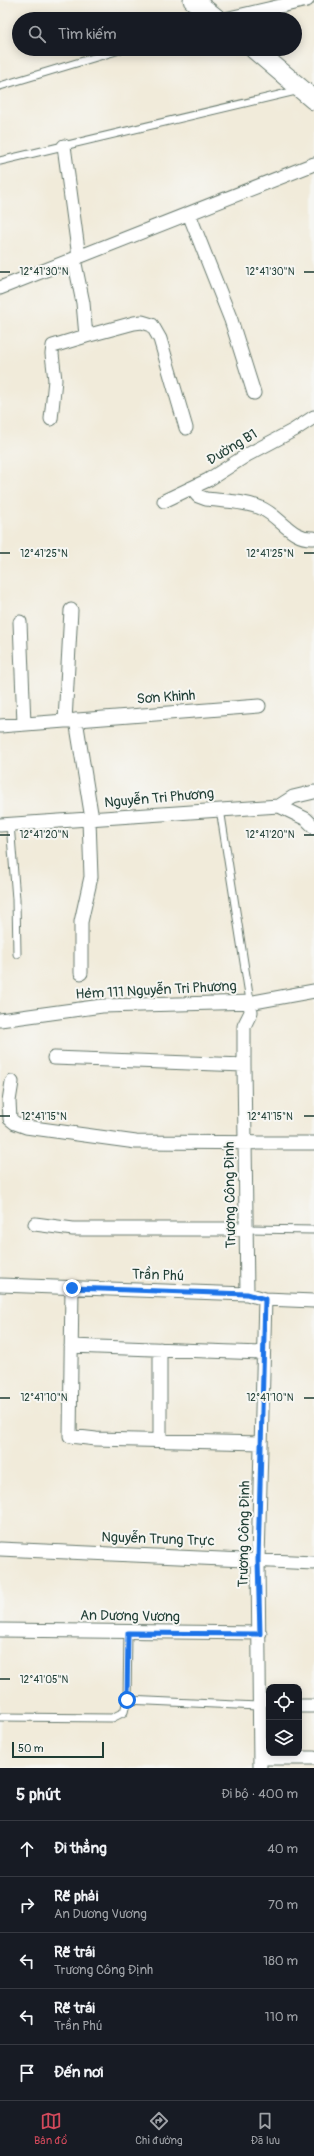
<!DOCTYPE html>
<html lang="vi">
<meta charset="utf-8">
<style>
body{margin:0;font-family:Pangolin,sans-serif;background:#242831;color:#f1f3f6}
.controls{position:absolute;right:12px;bottom:12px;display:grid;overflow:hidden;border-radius:8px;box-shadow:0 2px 10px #0003}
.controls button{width:36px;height:36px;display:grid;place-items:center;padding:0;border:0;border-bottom:1px solid #363941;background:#171b24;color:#f1f3f6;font:20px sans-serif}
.scale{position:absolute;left:12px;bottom:10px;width:92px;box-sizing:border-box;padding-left:4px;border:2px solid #1f3d34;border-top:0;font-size:11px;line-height:14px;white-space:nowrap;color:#1f3d34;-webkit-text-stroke:3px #f6f6f2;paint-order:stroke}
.stop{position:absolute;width:12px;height:12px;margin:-9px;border:3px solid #1a73e8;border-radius:50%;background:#fff}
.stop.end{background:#1a73e8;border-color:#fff;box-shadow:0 1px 4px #0008}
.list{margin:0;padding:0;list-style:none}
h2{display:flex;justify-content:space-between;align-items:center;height:52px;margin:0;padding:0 16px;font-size:17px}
h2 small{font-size:13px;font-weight:400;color:#9ea1a6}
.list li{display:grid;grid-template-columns:26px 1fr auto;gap:12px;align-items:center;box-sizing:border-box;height:56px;padding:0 16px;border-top:1px solid #363941}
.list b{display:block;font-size:15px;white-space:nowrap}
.list p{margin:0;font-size:13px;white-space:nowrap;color:#9ea1a6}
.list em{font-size:13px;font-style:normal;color:#9ea1a6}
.icon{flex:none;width:22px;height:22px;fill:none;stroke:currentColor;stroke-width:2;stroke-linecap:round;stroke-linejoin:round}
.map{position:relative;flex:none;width:314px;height:1768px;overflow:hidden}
.search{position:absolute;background:#171b24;box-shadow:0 2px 10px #0003;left:12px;right:12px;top:12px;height:44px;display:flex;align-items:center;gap:10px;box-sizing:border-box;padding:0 14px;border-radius:22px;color:#9ea1a6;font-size:15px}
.sheet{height:332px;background:#171b24}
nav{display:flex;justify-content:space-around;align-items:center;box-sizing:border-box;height:56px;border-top:1px solid #363941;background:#171b24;font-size:11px;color:#9ea1a6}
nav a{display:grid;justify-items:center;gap:2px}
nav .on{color:#d1495b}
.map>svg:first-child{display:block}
</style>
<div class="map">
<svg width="314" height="1768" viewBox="0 0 314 1768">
<rect width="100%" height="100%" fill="#f6f6f2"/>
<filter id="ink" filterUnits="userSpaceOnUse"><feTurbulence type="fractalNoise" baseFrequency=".025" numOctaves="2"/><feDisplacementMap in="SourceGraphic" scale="8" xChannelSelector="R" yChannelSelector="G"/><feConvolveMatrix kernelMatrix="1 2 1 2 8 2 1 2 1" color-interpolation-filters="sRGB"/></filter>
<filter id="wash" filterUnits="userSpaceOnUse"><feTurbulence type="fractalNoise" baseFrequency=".012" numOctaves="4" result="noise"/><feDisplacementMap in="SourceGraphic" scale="16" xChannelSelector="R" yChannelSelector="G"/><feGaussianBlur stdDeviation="0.9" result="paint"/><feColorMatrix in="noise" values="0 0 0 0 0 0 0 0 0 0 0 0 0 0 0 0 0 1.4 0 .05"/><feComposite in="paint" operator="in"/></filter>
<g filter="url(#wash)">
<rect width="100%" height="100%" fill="#f1ebda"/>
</g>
<g filter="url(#ink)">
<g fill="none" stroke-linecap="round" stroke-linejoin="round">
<defs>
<path id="lane" d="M0,86L123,49
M0,161L300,90
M220,809L250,1001
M10,824L16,899L17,954
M246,1229L314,1230
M127,1700L258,1706
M0,1717L112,1718L124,1712L127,1700L128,1633"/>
<path id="street" d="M225,19L307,0
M64,146L79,257
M189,214L231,320L254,393
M0,288L314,164
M86,336L134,323L142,322L152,325L160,339L186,428
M51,419L55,380L52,354L53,346L86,336L83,303L74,259
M191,488L198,496L206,499C224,501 244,501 261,508C281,517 291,540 314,538
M164,501L208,480L247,455L294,430L314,417
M20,622L24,724
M76,720L92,819
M65,721L71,610
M0,726L259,706
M279,806L293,797L314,792
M0,825L279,806L306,819L314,827
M81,973V922L91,877L89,820
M0,1020L102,1006L254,1002L314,991
M54,1058L244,1065
M12,1082L9,1101L10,1119L15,1123L26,1127L136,1142L314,1143
M35,1224L73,1229H246
M0,1285L247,1294L265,1299L314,1301
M72,1288L70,1436L96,1439L261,1443
M247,1294L244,1065V1026L251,1012L250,1001
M71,1346L263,1353
M160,1349V1440
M0,1549L314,1563
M0,1630L260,1633
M299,1706H314
M260,1758H314
M260,1768L258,1559L265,1299"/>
<path id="secondary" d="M193,0L217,19
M254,49L314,100"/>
</defs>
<use href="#lane" stroke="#687a6e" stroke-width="9"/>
<use href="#street" stroke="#687a6e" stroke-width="15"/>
<use href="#secondary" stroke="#687a6e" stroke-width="21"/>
<use href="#lane" stroke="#fff" stroke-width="7"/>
<use href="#street" stroke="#fff" stroke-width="13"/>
<use href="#secondary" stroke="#fff" stroke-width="19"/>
</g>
</g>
<g fill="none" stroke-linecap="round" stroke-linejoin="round" filter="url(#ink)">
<path stroke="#1a73e8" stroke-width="5" d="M72,1288L247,1294L265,1299L258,1560L260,1634L128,1633L127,1700"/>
</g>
<path fill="none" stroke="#1f3d34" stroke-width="1.5" d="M0,272H10M304,272H314M0,553H10M304,553H314M0,835H10M304,835H314M0,1116H10M304,1116H314M0,1398H10M304,1398H314M0,1679H10"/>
<g text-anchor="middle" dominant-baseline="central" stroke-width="4" stroke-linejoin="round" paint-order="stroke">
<g font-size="14" fill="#1f3d34" stroke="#f6f6f2">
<text transform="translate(232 447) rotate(-31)">Đường B1</text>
<text transform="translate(166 697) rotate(-4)">Sơn Khinh</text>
<text transform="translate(159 798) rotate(-5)">Nguyễn Tri Phương</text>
<text transform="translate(156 990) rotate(-3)">Hẻm 111 Nguyễn Tri Phương</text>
<text transform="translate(230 1195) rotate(-91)">Trương Công Định</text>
<text transform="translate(158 1275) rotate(2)">Trần Phú</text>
<text transform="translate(244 1534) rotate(-89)">Trương Công Định</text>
<text transform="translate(158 1539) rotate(2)">Nguyễn Trung Trực</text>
<text transform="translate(130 1616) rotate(1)">An Dương Vương</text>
</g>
</g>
<g font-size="10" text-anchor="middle" fill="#1f3d34" stroke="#f6f6f2" stroke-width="4" stroke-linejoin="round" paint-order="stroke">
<text x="44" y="275">12°41'30"N</text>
<text x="270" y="275">12°41'30"N</text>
<text x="44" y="557">12°41'25"N</text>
<text x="270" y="557">12°41'25"N</text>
<text x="44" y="838">12°41'20"N</text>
<text x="270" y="838">12°41'20"N</text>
<text x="44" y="1120">12°41'15"N</text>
<text x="270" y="1120">12°41'15"N</text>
<text x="44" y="1401">12°41'10"N</text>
<text x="270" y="1401">12°41'10"N</text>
<text x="44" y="1683">12°41'05"N</text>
</g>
</svg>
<div class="controls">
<button><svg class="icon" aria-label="locate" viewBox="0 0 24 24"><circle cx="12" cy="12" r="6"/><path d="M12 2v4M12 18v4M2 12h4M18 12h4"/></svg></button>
<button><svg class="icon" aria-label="layers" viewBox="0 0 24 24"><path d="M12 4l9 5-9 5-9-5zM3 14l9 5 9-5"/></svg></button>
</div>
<div class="scale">50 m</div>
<div class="stop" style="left:127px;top:1700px"></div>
<div class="stop end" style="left:72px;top:1288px"></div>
<div class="search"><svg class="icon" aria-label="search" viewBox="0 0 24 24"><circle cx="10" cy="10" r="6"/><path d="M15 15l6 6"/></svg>Tìm kiếm</div>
</div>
<section class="sheet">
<h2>5 phút<small>Đi bộ · 400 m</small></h2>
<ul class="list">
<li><svg class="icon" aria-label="ahead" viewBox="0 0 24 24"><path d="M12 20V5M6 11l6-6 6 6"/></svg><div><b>Đi thẳng</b></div><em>40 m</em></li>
<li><svg class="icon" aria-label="right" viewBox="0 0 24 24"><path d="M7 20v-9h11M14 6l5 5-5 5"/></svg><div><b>Rẽ phải</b><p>An Dương Vương</p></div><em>70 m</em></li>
<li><svg class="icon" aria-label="left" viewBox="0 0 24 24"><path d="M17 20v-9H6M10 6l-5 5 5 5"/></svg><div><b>Rẽ trái</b><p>Trương Công Định</p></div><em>180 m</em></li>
<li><svg class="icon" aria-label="left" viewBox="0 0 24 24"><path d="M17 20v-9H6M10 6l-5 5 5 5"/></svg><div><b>Rẽ trái</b><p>Trần Phú</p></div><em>110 m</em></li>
<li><svg class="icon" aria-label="arrive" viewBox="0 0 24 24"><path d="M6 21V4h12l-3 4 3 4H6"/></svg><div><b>Đến nơi</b></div></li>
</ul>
</section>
<nav>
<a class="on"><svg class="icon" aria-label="map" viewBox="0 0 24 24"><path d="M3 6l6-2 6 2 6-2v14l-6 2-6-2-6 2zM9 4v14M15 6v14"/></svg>Bản đồ</a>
<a><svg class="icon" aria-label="directions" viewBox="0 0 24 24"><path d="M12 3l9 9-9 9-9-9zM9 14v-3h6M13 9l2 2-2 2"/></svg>Chỉ đường</a>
<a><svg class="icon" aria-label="saved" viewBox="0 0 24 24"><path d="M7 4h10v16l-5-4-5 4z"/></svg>Đã lưu</a>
</nav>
